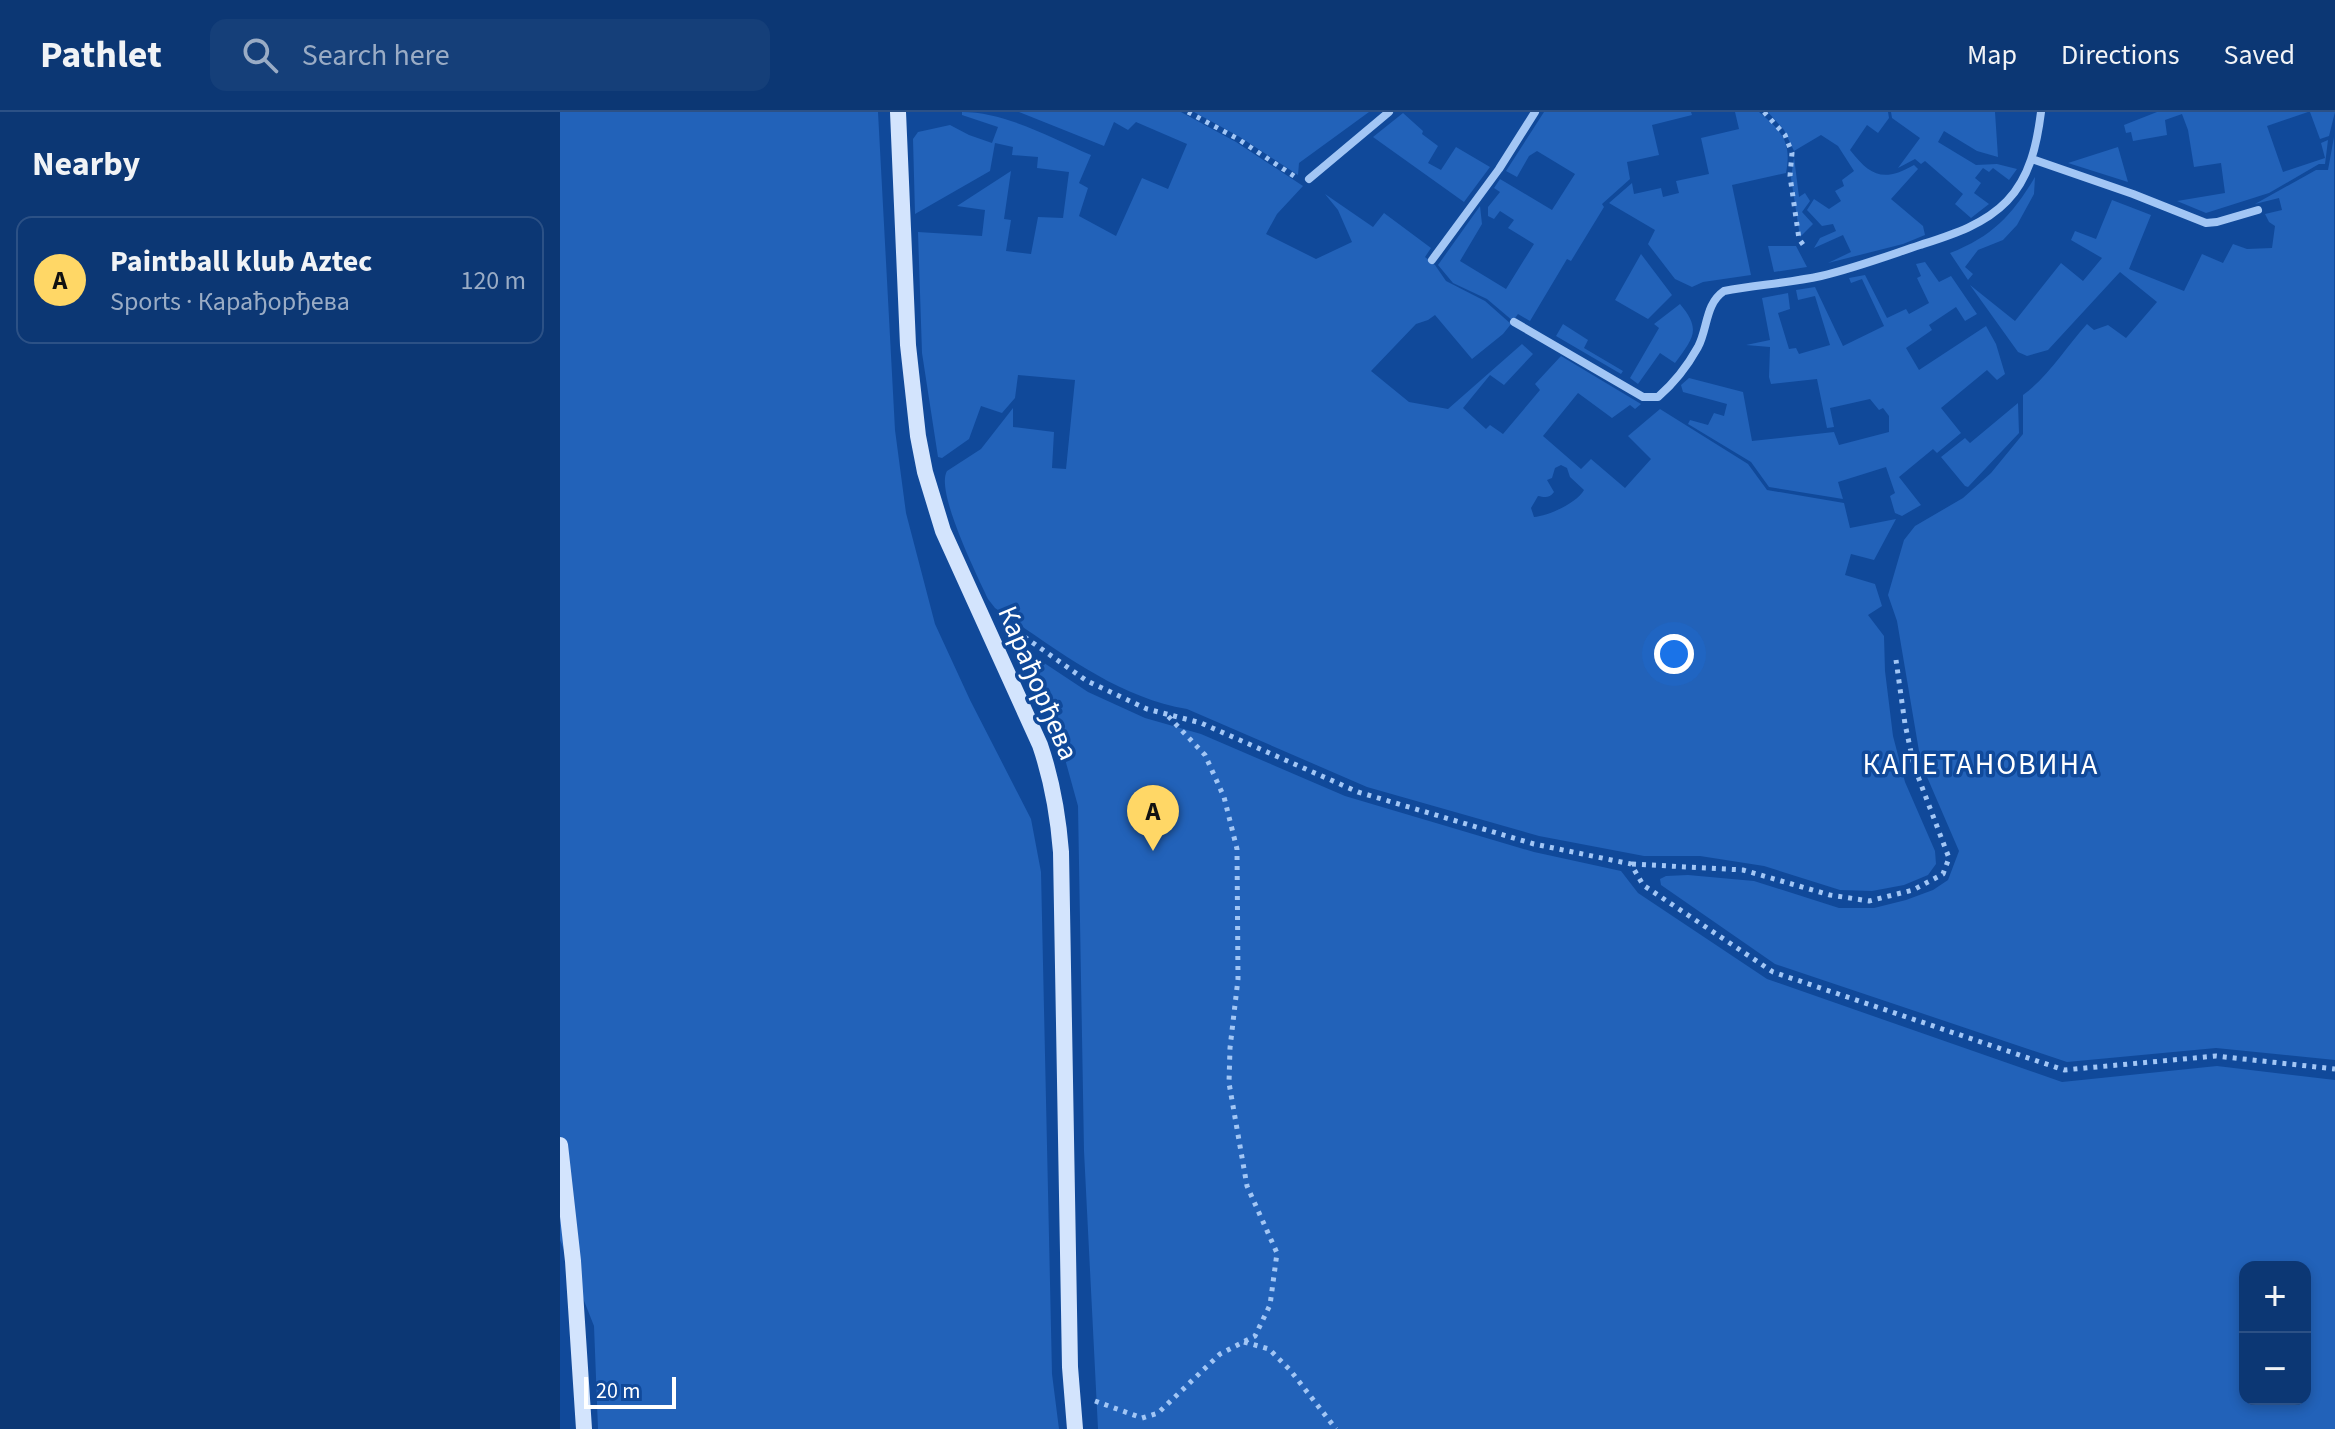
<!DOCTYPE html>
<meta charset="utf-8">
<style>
body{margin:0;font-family:"Source Sans 3",sans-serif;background:#153f79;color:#f1f3f6}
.controls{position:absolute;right:24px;bottom:24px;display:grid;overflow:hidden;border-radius:16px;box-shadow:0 4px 12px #0003}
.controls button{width:72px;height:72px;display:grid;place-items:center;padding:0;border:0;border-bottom:2px solid #2c5186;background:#0c3774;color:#f1f3f6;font:40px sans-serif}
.scale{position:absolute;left:24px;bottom:20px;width:92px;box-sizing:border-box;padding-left:8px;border:4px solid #fff;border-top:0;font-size:22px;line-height:28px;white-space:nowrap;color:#fff;-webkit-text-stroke:6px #10499a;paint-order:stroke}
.you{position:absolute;left:1114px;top:542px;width:28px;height:28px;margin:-20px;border:6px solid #fff;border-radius:50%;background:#1a73e8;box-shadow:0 0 0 12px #1a73e833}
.badge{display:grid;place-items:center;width:52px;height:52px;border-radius:50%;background:#ffd766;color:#111;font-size:26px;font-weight:700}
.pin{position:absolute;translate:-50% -66px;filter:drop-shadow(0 2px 4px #0008)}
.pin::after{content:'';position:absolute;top:42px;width:28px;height:24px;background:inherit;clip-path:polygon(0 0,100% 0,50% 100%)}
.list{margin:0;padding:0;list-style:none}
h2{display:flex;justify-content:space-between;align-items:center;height:104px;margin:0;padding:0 32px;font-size:34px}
h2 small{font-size:26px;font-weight:400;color:#9aacc5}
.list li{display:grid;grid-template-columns:52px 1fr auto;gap:24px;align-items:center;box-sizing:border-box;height:128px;margin:0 16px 16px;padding:0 16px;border:2px solid #2c5186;border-radius:16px}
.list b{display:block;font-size:30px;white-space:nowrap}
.list p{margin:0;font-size:26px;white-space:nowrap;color:#9aacc5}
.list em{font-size:26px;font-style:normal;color:#9aacc5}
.icon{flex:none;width:44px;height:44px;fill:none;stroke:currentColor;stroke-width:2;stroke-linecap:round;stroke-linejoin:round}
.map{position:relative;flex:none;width:1775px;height:1317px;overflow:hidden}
header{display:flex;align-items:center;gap:48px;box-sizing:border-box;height:112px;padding:0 40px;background:#0c3774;border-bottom:2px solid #2c5186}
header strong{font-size:38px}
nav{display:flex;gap:44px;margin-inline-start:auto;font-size:28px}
.search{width:560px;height:72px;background:#153f79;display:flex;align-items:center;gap:20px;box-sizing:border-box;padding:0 28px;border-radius:16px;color:#9aacc5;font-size:30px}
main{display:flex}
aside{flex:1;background:#0c3774}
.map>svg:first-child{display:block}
</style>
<header>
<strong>Pathlet</strong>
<div class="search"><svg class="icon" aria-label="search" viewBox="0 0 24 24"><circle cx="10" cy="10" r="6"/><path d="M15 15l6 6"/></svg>Search here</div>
<nav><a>Map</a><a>Directions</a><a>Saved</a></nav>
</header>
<main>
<aside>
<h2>Nearby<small></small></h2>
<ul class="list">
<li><span class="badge">A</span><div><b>Paintball klub Aztec</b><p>Sports · Карађорђева</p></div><em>120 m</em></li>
</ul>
</aside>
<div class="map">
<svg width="1775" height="1317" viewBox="0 0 1775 1317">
<rect width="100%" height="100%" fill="#10499a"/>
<path fill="#2262b9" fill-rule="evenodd" d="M0,0H318L335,318L346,401L375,512L410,588L471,707L481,760L492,1262L499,1317H38L34,1214L0,1128Z
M402,0C446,0 491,26 531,43L519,71L528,76L519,104L556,124L582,66L608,77L627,32L576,10L568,18L554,10L544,34L459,0H621L676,30L743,74L717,102L706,122L756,147L792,130L778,98L765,82L813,115L824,101L871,136L865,145L875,153L886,169L925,189L951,212L943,222L912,247L875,203L868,208L856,212L811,259L849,290L888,297L962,232L973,242L944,273L930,263L903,296L926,317L930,313L943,322L980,278L975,272L1001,244L1081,292L1075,297L1070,293L1052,306L1018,281L983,324L1021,357L1031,347L1065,376L1091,347L1068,324L1100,297L1188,352L1207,378L1284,391L1290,416L1336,407L1314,448L1291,442L1285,463L1315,472L1322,494L1308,503L1324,524L1325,559L1333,624L1345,670L1375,739L1376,752L1368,763L1344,773L1312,779L1280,778L1204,754L1140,744H1084L979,724L807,675L627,597C555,585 495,536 435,496L428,487C417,463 375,379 387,359L421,337L453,296V315L494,320L492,356L506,357L515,268L458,263L455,286L442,301L421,294L409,327L382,346L378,345L362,241L358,120L422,124L425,98L397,94L451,59L444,107L451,108L446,139L471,142L478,105L503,106L509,60L477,56L478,45L452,43L453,35L435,31L430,59L355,102L353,27L358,20L390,13L409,23L432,31L438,15L402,3ZM1001,353L1007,356L1010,365L1024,378C1017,391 988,404 974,405L971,396L978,384C984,385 989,387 994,380L987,368L992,366L995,356Z
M634,0H809L739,51L738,63L680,25Z
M984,0H1131L1132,3L1092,13L1099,43L1067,50L1070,67L1042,92L1044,95L1011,149L1007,147L970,209L958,202L953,209L927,187L893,171L878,153L920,94L922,112L900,149L946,177L974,132L948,116L954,108L940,99L934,107L928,104V95L940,80L934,76L940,67L992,98L1015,62L977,39L969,44L957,65L946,59Z
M1175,0H1199C1222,19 1232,30 1226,61L1172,73L1191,163L1143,170L1132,175L1115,167L1088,132L1095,118L1049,91L1072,71L1074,82L1101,76L1103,85L1119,81L1116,69L1149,62L1141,26L1179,17Z
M1208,0H1328L1329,6L1318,21L1307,13L1290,38C1311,65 1324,70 1354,53L1358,57L1331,87L1363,114L1365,123L1343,132L1268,151L1291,140L1283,123L1254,136L1260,126L1276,119L1273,112L1262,114L1247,98L1254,87L1269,97L1281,89L1275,79L1284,74L1282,68L1294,59L1278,34L1261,23L1234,39L1224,18Z
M1331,0H1435L1438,45L1417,39L1384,19L1378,30L1416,53L1437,52L1457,57L1449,68L1433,56L1429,60L1423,56L1415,66L1421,71L1414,81L1429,92L1411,106L1395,92L1403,82L1365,49L1361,52L1355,47L1338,56L1360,26L1332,6Z
M1597,0H1748L1707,14L1723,60L1765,46L1761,31L1768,28L1765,52H1759L1709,81L1646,101L1617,89L1665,81L1661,51L1634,55L1628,18L1622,2L1605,8L1607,23L1573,29L1571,20L1566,21L1564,13Z
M1750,0H1775L1769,24L1760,27Z
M843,1L863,19L862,22L878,34L868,51L881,58L896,35L930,55L904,90L813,25Z
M1774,25L1775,948L1656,936L1507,950L1215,852L1101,773L1100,767L1106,764L1128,763L1194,769L1279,796H1314L1346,788L1373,778L1388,768L1399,739L1361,651L1337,509L1328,483L1344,428L1355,414L1403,386L1431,361L1463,322V283C1488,265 1506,235 1527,212L1534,218L1548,213L1566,226L1597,190L1560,160L1488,238L1467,244L1458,240L1410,173L1455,209L1501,151L1523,169L1542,146L1511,128L1515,119L1536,127L1552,88L1591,103L1569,157L1624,179L1642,142L1663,151L1673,132L1687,137L1712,136L1715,114L1709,110L1705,102L1722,98L1719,86L1695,92L1756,58H1768Z
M1558,35L1568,70L1508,51Z
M1234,45L1239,85L1245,81L1250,89L1242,100L1253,112L1240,125L1231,66Z
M1475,65L1474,82L1457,113L1443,128L1418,138L1405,155L1413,162L1408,168L1390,141C1433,124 1452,103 1475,65Z
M1208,134H1236L1247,155L1214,160Z
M1081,142L1112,183L1088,207L1055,188Z
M1365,150L1379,170L1391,164L1417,202L1405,209L1396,195L1369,213L1372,218L1346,236L1359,258L1426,214L1436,232L1445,262L1437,268L1427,258L1381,296L1401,321L1377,341L1373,337L1339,365L1361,393L1342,404L1335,401L1330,384L1335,381L1326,355L1278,370L1283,387L1209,375L1191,350L1128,312L1130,308L1148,313L1154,301L1164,304L1167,292L1123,280L1121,273L1129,266L1183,280L1192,329L1274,320L1279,333L1329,320V304L1323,296L1319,298L1310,287L1270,296L1274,315L1267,316L1257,267L1211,272L1209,265L1210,235L1186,233L1210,228L1202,186L1228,181L1230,197L1218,201L1229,237L1236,236L1239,242L1270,233L1255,184L1238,188L1236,178L1255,175L1283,234L1324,214L1302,167L1291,171L1289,166L1305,163L1327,206L1346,197L1349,202L1369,191L1357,166L1361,164L1356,152Z
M1120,192C1142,218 1133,226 1115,251L1100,241L1078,272L1070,266L1099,216L1094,212Z
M1003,212L1028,228L1024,236L1063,259L1061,262L996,224Z
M1458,291L1459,321L1408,375L1405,374L1381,345L1405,326L1410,331Z
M457,533L528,580L585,606L641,622L785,684L974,740L1061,759L1078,781L1207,867L1502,970L1657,954L1775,968V1317H538L524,1039L518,694L505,647L454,540ZM1745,1155V1287H1685V1155Z"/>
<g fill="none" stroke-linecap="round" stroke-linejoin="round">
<path stroke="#a2c6f5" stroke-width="5" stroke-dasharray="4 6" stroke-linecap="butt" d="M628,0L678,27L734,64
M1204,0L1225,23L1232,41L1230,64L1239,127L1244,134
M456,519L527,569L587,597L641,611L798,680L974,732L1071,752L1083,773L1213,860L1504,958L1656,944L1775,957
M1072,752L1183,758L1270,783L1309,789L1353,778L1383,762L1389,746L1354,654L1345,612L1336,548
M684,1230L709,1237L730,1258L776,1317
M535,1289L582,1306L598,1301L660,1242L695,1224L710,1193L717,1141L687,1074L669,971L670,936L678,867L677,737L664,685L645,643L607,603"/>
<path stroke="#a2c6f5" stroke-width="8" d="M1472,47L1573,82L1646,111L1657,110L1698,98
M749,67L829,0
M872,148L939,57L975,0
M954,210L1083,285H1098C1113,272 1128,253 1138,235C1148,216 1145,192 1164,179C1196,173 1229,171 1261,164C1295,156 1327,144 1360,133C1391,123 1424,113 1447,89C1470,65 1477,32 1481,0"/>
<path stroke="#d3e4fd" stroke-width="16" d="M338,0L348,233L358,324L365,360L383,419L480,633C492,668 498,702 501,740L510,1255L515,1317
M0,1033L13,1149L24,1317"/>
</g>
<g text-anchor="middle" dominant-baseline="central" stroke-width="7" stroke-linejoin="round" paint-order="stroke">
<g font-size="28" fill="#fff" stroke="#10499a">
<text transform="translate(478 571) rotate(67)">Карађорђева</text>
</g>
<g font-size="30" letter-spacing="2" fill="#fff" stroke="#10499a">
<text x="1421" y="652">КАПЕТАНОВИНА</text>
</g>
</g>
</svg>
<div class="controls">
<button>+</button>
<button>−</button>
</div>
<div class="scale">20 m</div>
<div class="you"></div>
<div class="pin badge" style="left:593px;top:739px">A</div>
</div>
</main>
